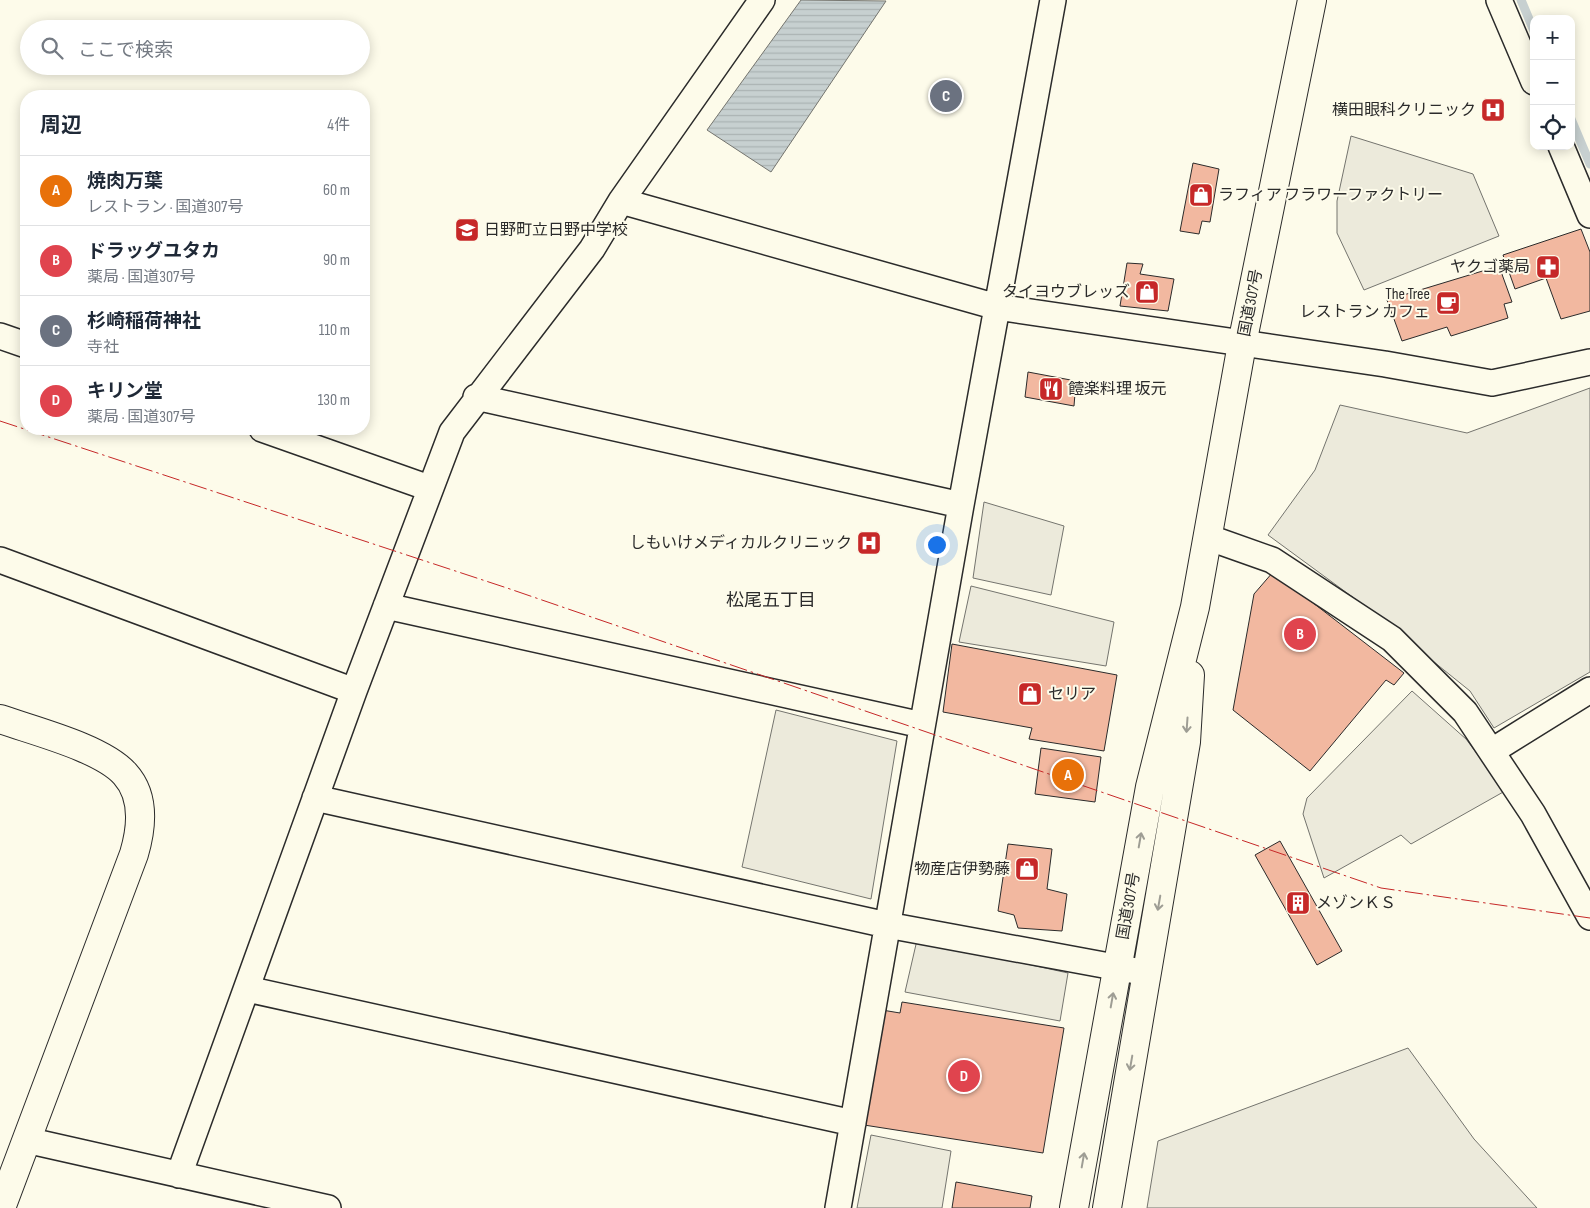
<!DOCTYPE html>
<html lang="ja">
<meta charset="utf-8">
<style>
body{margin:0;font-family:"Sofia Sans Condensed","Noto Sans JP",sans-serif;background:#f2f2f3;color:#1f2937}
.controls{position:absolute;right:15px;top:15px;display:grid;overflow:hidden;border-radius:10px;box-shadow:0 2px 12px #0003}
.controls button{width:45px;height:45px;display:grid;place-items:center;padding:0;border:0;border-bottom:1px solid #e0e1e3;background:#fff;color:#1f2937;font:25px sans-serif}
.you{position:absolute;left:936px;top:544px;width:18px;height:18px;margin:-12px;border:4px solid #fff;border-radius:50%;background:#1a73e8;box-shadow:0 0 0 8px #1a73e833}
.badge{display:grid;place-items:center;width:32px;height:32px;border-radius:50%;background:#d93025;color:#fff;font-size:16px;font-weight:700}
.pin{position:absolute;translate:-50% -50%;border:2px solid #fff;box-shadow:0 1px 5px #0006}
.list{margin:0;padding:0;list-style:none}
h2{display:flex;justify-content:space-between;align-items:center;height:65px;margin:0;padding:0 20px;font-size:21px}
h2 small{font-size:16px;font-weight:400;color:#747a83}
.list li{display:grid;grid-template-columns:32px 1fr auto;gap:15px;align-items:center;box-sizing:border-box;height:70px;padding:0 20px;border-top:1px solid #e0e1e3}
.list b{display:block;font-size:19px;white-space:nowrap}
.list p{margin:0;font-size:16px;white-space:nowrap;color:#747a83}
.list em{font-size:16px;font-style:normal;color:#747a83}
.icon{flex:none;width:28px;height:28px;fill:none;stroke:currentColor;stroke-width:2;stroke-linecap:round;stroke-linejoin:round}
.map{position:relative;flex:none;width:1590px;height:1208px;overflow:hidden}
.search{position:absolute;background:#fff;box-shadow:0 2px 12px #0003;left:20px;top:20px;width:350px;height:55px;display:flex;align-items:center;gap:12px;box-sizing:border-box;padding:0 18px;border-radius:28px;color:#747a83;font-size:19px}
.panel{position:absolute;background:#fff;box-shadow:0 2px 12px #0003;left:20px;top:90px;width:350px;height:345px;border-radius:20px}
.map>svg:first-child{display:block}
</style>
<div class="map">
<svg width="1590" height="1208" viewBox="0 0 1590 1208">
<defs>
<pattern id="water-rules" width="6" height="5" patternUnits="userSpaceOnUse" patternTransform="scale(1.25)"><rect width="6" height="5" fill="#c7d0d0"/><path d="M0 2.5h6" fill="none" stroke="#abb3b3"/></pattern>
</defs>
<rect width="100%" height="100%" fill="#fdfbea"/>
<path fill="#eceadb" stroke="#74746e" d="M1351,136L1473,174L1499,236L1364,290L1337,233V201Z
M1590,388V672L1494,728L1470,691L1362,604L1268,535L1315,470L1340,405L1467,433Z
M984,502L1064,526L1051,595L973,578Z
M971,586L1114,622L1106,666L959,642Z
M1412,691L1466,739L1505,791L1411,844L1401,835L1324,878L1303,814L1307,798Z
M776,710L897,741L871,899L742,867Z
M917,940L1068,973L1060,1021L905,992Z
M1408,1048L1474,1139L1537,1208H1147L1158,1141Z
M871,1135L951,1151L942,1208H857Z"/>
<path fill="url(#water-rules)" stroke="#74746e" d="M801,0L886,1L771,172L707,130Z"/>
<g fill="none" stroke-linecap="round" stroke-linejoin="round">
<path stroke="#c7d0d0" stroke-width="9" d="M1521,0L1534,31
M1571,119L1590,164"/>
</g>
<path fill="#f2b8a0" stroke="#2b2b2b" d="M1193,163L1219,169L1210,222L1202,221L1199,234L1180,231Z
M1581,229L1590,252V311L1561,319L1546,278L1515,289L1503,255Z
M1127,263L1143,264L1140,274L1174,279L1168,311L1120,306Z
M1499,266L1512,302L1504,304L1508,318L1451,336L1447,327L1402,341L1387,300Z
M1028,372L1076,381L1074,406L1025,397Z
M1273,572L1404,673L1394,685L1386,680L1310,771L1233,710L1254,594Z
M952,644L1117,675L1104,751L1029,739L1032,728L943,712Z
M1041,748L1101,757L1095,802L1035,794Z
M1280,841L1342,951L1317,965L1255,855Z
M1008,844L1052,849L1047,889L1067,894L1062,931L1018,928L1014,915L998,911Z
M902,1002L1064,1028L1043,1153L864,1125L882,1010L900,1013Z
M956,1182L1032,1196L1030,1208H952Z"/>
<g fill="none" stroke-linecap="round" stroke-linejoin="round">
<defs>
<path id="street" d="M1499,0L1534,82
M1561,146L1590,215
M621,201L997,307L1385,364L1492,383L1590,362
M0,336L26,345
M476,397L961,505
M262,429L429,488
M1207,537L1272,560L1392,639L1465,712L1533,814L1590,917
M0,560L354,691
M386,606L922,725
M1492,751L1590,690
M315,798L887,925L1147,973
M247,989L853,1123
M26,1140L328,1208
M179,1175L354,691L452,432L592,249L621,201L762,0
M838,1208L961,505L1053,0"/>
<path id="secondary" d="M0,719C34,731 102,748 125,774C145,796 142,827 134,854L1,1208"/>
<path id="highway" d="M1074,1208L1150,787L1195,607L1242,344L1312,0
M1107,1208L1186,742L1190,675"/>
</defs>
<use href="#street" stroke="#2b2b2b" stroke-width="28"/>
<use href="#secondary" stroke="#2b2b2b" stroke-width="30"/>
<use href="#highway" stroke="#2b2b2b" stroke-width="30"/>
<use href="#street" stroke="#fdfbea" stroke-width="25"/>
<use href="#secondary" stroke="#fdfbea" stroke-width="28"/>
<use href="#highway" stroke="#fdfbea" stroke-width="28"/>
<path stroke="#c62828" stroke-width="1" stroke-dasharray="18 4 2.5 4" stroke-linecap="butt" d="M0,421L507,588L1381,888L1590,918"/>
</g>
<defs><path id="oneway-shaft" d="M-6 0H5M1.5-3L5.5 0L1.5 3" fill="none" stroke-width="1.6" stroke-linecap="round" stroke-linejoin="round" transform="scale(1.25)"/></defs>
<g stroke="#9e9d94">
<use href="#oneway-shaft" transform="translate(1187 725) rotate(94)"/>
<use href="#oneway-shaft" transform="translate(1140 840) rotate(-80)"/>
<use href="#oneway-shaft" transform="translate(1159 903) rotate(100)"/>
<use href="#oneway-shaft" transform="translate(1112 1000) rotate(-80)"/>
<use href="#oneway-shaft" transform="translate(1131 1063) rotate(100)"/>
<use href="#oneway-shaft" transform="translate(1083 1160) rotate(-80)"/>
</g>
<defs>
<symbol id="hospital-square" viewBox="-11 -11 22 22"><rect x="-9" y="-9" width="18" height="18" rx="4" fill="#c62828" stroke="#fdfbea"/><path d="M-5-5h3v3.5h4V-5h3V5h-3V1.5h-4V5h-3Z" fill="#fff"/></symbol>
<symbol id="shop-square" viewBox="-11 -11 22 22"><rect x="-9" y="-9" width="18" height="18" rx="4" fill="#c62828" stroke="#fdfbea"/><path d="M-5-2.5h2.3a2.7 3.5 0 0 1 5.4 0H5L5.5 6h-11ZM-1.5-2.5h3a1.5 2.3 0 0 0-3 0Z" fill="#fff"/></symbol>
<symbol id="school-square" viewBox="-11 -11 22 22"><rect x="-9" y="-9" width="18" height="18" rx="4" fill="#c62828" stroke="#fdfbea"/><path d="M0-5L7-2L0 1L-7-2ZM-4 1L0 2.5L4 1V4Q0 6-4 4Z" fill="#fff"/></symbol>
<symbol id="pharmacy-square" viewBox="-11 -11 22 22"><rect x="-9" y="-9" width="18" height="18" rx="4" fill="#c62828" stroke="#fdfbea"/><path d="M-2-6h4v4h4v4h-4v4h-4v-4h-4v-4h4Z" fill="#fff"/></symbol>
<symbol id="cafe-square" viewBox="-11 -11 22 22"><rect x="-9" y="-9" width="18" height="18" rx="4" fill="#c62828" stroke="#fdfbea"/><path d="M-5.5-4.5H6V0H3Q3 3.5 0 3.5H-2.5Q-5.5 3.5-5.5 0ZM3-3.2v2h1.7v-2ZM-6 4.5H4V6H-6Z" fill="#fff"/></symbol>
<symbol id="restaurant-square" viewBox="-11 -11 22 22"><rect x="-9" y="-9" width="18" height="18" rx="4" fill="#c62828" stroke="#fdfbea"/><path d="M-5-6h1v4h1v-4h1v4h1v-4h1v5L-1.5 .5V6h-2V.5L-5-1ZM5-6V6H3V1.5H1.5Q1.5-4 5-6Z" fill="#fff"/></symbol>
<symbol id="building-square" viewBox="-11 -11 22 22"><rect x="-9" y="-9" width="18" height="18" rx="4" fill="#c62828" stroke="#fdfbea"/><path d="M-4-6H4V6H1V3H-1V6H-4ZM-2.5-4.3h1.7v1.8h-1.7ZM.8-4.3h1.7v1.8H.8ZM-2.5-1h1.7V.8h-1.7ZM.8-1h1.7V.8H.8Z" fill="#fff"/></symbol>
</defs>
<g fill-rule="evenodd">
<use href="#hospital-square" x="1479" y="96" width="28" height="28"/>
<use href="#shop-square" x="1187" y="181" width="28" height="28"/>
<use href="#school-square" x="453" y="216" width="28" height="28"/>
<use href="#pharmacy-square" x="1534" y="253" width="28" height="28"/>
<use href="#shop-square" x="1133" y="278" width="28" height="28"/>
<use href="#cafe-square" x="1434" y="289" width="28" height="28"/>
<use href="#restaurant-square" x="1037" y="375" width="28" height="28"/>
<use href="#hospital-square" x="855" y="529" width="28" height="28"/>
<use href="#shop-square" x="1016" y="680" width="28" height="28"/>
<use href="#shop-square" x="1013" y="855" width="28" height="28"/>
<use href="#building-square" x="1284" y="889" width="28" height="28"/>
</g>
<g text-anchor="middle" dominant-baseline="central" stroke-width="4" stroke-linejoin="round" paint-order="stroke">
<g font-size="16" fill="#2b2b2b" stroke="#fdfbea" text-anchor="end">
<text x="1476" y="110">横田眼科クリニック</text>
<text x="1218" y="195" text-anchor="start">ラフィア フラワーファクトリー</text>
<text x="484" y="230" text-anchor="start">日野町立日野中学校</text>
<text x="1530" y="267">ヤクゴ薬局</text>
<text x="1130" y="292">タイヨウブレッズ</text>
<text x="1430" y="294">The Tree<tspan x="1430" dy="18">レストラン カフェ</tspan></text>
<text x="1068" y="389" text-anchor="start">饐楽料理 坂元</text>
<text x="852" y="543">しもいけメディカルクリニック</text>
<text x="1048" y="694" text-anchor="start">セリア</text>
<text x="1010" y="869">物産店伊勢藤</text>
<text x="1316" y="903" text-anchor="start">メゾンＫＳ</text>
</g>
<g font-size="16" fill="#2b2b2b" stroke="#fdfbea">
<text transform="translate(1251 303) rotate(-79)">国道307号</text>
<text transform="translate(1129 906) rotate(-80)">国道307号</text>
</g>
<g font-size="18" fill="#2b2b2b" stroke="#fdfbea">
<text x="771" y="600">松尾五丁目</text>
</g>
</g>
</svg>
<div class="controls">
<button>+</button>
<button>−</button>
<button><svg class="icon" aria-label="locate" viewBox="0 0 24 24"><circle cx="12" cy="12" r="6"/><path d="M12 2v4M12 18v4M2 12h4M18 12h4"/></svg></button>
</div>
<div class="you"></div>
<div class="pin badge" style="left:1068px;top:775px;background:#e8710a">A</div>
<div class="pin badge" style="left:1300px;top:634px;background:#e0444e">B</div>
<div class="pin badge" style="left:946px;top:96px;background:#6b7280">C</div>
<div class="pin badge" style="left:964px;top:1076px;background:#e0444e">D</div>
<div class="search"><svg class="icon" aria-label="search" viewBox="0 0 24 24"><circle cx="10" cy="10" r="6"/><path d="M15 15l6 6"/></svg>ここで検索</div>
<section class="panel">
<h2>周辺<small>4件</small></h2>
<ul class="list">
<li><span class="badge" style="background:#e8710a">A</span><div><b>焼肉万葉</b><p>レストラン · 国道307号</p></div><em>60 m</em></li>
<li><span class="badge" style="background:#e0444e">B</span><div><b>ドラッグユタカ</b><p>薬局 · 国道307号</p></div><em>90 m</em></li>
<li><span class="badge" style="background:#6b7280">C</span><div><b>杉崎稲荷神社</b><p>寺社</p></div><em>110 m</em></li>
<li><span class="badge" style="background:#e0444e">D</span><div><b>キリン堂</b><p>薬局 · 国道307号</p></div><em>130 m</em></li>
</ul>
</section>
</div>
